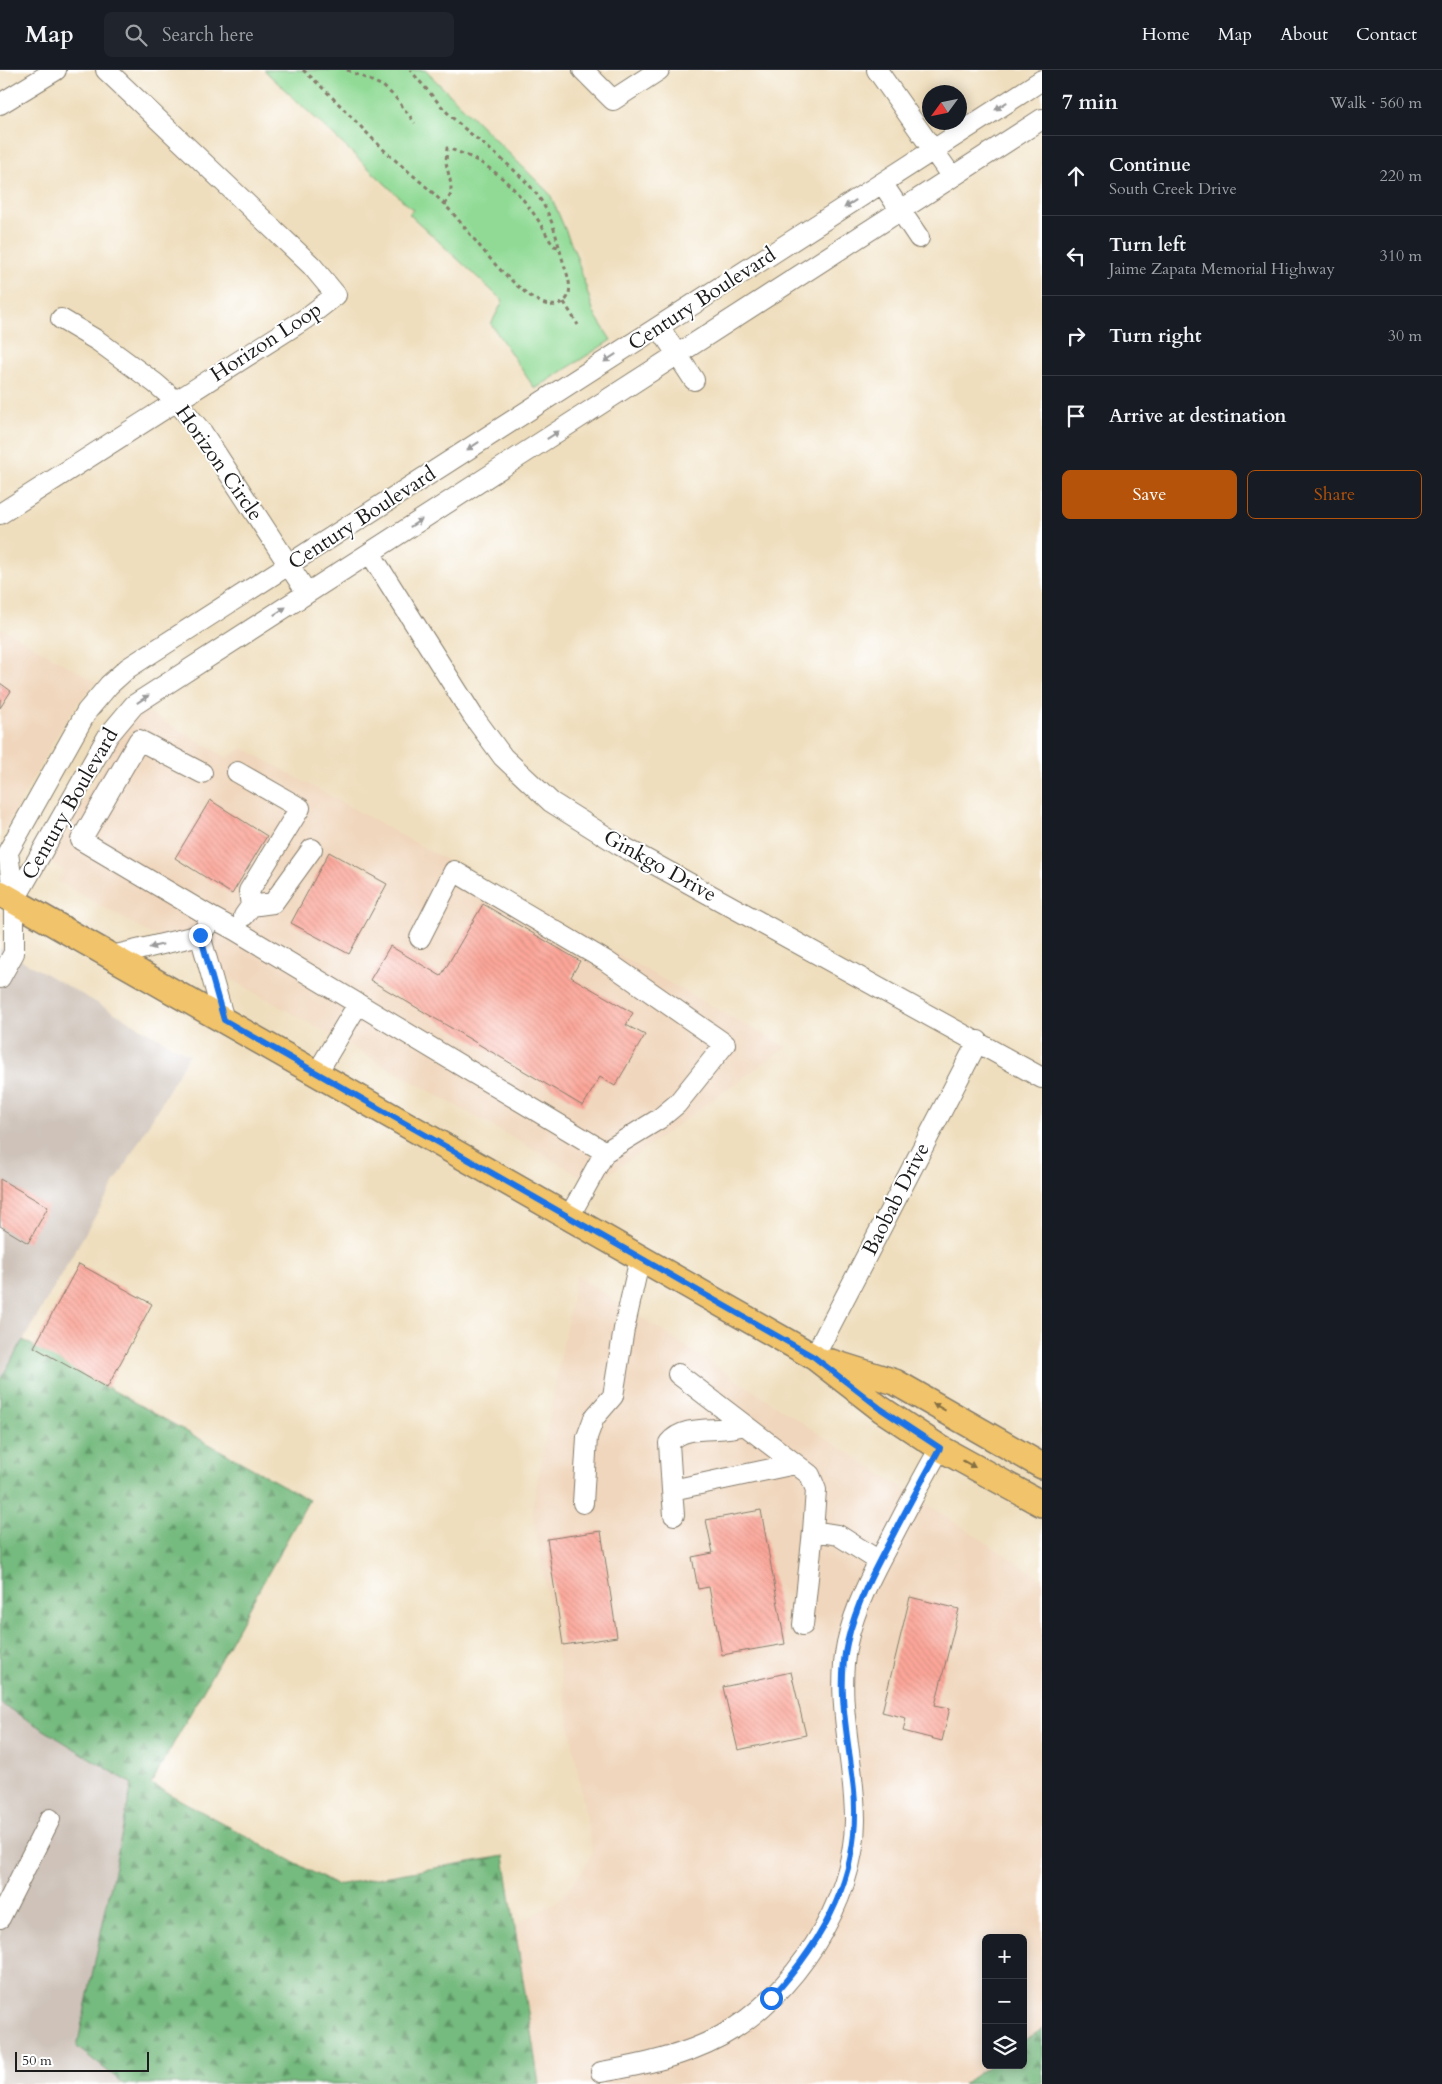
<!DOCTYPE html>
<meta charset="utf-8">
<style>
body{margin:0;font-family:Cardo,serif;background:#20242c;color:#f1f3f6}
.controls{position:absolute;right:15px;bottom:15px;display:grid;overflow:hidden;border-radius:8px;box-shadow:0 2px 12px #0003}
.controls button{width:45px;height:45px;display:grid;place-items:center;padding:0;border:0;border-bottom:1px solid #363941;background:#171b24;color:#f1f3f6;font:25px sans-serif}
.compass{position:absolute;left:922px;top:15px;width:45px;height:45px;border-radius:50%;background:#171b24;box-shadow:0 2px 12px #0003;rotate:237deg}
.scale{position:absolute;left:15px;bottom:12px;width:134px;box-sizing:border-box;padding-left:5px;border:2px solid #1c1c1c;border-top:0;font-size:14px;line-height:18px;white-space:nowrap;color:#1c1c1c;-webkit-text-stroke:4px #fff;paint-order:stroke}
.stop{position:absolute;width:15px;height:15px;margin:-11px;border:4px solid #1a73e8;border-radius:50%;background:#fff}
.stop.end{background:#1a73e8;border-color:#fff;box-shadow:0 1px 5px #0008}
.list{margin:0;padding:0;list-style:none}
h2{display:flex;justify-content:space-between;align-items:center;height:65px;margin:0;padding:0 20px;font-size:21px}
h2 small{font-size:16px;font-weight:400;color:#9ea1a6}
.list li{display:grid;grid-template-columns:32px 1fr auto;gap:15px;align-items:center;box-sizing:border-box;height:80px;padding:0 20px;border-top:1px solid #363941}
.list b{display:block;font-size:19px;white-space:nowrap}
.list p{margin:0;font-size:16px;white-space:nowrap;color:#9ea1a6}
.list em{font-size:16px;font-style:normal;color:#9ea1a6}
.actions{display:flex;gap:10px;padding:15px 20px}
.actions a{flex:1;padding:11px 0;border:1px solid #b45309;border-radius:8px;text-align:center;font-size:18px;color:#b45309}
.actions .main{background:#b45309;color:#fff}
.icon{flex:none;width:28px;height:28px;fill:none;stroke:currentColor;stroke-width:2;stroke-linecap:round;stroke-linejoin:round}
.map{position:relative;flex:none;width:1042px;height:2014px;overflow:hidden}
header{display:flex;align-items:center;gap:30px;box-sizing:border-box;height:70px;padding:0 25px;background:#171b24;border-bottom:1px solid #363941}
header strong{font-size:24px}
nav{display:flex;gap:28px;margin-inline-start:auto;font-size:18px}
.search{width:350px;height:45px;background:#20242c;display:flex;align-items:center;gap:12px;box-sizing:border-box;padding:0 18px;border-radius:8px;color:#9ea1a6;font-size:19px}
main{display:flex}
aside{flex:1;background:#171b24}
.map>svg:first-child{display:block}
</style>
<header>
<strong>Map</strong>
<div class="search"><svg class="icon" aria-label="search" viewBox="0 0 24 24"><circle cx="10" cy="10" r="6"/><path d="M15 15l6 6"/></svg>Search here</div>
<nav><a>Home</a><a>Map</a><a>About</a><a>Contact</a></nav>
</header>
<main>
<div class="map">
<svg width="1042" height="2014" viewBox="0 0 1042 2014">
<defs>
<pattern id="forest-firs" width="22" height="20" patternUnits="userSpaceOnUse" patternTransform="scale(1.25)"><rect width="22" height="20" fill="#74ba7e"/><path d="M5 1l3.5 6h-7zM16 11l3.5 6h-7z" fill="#5e9666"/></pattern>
<pattern id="building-back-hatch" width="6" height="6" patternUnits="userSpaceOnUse" patternTransform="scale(1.25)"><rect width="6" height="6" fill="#fca699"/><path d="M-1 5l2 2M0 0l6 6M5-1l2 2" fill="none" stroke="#d78e83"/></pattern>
</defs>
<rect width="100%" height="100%" fill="#fff"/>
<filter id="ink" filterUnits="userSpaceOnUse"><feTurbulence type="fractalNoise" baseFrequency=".02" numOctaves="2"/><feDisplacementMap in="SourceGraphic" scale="10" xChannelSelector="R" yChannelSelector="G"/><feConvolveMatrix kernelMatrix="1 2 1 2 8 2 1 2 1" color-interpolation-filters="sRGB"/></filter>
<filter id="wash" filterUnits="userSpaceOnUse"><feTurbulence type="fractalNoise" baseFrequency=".0096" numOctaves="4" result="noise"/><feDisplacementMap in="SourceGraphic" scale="20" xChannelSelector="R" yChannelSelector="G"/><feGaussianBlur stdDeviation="1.12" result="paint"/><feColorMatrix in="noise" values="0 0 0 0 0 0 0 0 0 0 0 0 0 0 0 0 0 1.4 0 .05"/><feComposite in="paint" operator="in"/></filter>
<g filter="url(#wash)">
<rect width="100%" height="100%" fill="#efdebd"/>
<path fill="#f0d6bc" d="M0,557L96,612L77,634L59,661L3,762L0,761Z
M144,640L227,688L243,678L786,977L595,1114L57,811L64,801L50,791L118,669Z
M576,1205L1042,1509V1959L1023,1972V1868H986V1995H990L963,2014H539L513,1856L558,1831L583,1801L592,1782L532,1440Z"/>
<path fill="#cec2b9" d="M0,878L189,985L0,1310Z
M0,1628L151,1714L336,1815L120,2014H0Z"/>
<path fill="#90da95" stroke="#567b58" d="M264,0H425L550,124L576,185L594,243L611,270L535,319L491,254L503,231L409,144L413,140Z"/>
<path fill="url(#forest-firs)" stroke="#486b4d" d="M23,1270L309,1430L151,1714L336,1815L504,1786L539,2014H124L77,1977L132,1714L0,1633V1310Z
M1042,1959V2013L963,2014L990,1995H1023V1972Z"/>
<g id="blocks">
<path fill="url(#building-back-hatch)" d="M0,613L11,621L0,638Z
M210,730L267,766L232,824L175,788Z
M329,782L387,814L349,884L291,853Z
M483,834L580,891L571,907L633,943L626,955L645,965L615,1016L600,1007L583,1036L370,910L390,876L441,906Z
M0,1109L48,1137L28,1173L0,1156Z
M79,1194L152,1234L107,1318L34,1277Z
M761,1440L785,1574L722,1585L709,1517L698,1519L692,1487L713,1483L706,1450Z
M601,1461L617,1567L563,1575L547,1469Z
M910,1527L959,1539L935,1635L950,1638L942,1671L903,1661L906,1648L882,1642Z
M791,1602L806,1665L738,1680L723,1617Z"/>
</g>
</g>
<g filter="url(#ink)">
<use href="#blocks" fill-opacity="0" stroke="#867d6c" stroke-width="1"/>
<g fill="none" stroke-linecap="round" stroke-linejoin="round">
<defs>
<path id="minor" d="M583,0L613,30L659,0
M877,0L952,107
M0,34L56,0
M882,113L919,168
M61,249L98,271L155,313L176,331L202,362L307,523
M659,257L694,310
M0,444L305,249L336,225L312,196L106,0
M370,483L473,646L503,687L551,732L618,774L1042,1008
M237,702L300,738L249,821L251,836
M202,703L139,670L81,770L213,848
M14,831L108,666L134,635L1042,49
M244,846L251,836L273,833L312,779
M200,865L224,950
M420,868L454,801L606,891L725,974L677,1034L659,1049L605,1082
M112,886L200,865L213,848L235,860L605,1082L569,1147
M0,908L14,883V831L8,782L87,641L109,615L128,598L1042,10
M317,1003L358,934
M814,1287L978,971
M678,1304L810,1405L816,1420L813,1461L838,1465L879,1491
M744,1355C720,1364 686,1352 669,1373L672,1420L795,1394
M672,1420L674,1445
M583,1433L587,1367L594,1348L613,1326L624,1259L640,1188
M803,1555L813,1461
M0,1848L50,1749
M601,2002C642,1995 684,1986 721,1966C793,1927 855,1832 855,1750C855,1692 835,1632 847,1573C855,1536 873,1502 891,1469C907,1438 923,1408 940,1378"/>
<path id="major" d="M0,823L814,1287L881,1339L940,1378L1042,1434
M831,1292L895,1312L1042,1396"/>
</defs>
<use href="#minor" stroke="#867d6c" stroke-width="22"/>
<use href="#major" stroke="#867d6c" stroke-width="28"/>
<path stroke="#867d6c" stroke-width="3" stroke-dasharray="4 4" stroke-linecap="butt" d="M303,0C332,25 357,54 384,80C403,98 425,114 443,133C467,157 485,187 511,210C521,219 541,238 556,235C575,231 570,211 565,198C558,176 555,154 543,134C527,105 481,74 456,51C439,35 425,17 410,0
M347,0L383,16L395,27L415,53
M445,135L451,124V114L446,93L447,78C488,91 514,114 538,150C544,158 547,168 554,176L559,177
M564,232L578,255"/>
<use href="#minor" stroke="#fff" stroke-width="20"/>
<use href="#major" stroke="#f1c36a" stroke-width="25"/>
</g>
<defs><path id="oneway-solid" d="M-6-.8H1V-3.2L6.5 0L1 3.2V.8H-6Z" transform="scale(1.25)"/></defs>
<g fill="#999">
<use href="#oneway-solid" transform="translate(1001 36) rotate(147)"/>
<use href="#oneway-solid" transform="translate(850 134) rotate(147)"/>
<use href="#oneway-solid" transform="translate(610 288) rotate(147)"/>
<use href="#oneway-solid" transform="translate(553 365) rotate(-33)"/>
<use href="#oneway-solid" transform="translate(473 376) rotate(147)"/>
<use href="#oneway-solid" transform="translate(416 453) rotate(-33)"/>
<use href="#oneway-solid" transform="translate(280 541) rotate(-33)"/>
<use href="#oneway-solid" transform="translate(143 629) rotate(-34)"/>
<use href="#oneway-solid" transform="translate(156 876) rotate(166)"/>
</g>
<g fill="#867043">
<use href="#oneway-solid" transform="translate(939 1337) rotate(-151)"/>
<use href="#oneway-solid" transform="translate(969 1394) rotate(29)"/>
</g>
</g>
<g fill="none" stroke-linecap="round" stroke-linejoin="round" filter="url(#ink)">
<path stroke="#1a73e8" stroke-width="6" d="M200,865L224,950L814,1287L881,1339L940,1378C924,1407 908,1436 893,1465C874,1500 856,1534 847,1573C836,1621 849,1672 854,1720C862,1803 825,1869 771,1928"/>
</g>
<g text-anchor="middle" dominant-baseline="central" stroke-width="4" stroke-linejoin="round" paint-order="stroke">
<g font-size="21" fill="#1c1c1c" stroke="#fff">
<text transform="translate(702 229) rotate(-33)">Century Boulevard</text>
<text transform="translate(266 272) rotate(-33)">Horizon Loop</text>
<text transform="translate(219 393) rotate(55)">Horizon Circle</text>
<text transform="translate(362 448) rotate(-33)">Century Boulevard</text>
<text transform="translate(70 734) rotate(-60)">Century Boulevard</text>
<text transform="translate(660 796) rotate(29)">Ginkgo Drive</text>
<text transform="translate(896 1129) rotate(-63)">Baobab Drive</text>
</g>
</g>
</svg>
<div class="controls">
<button>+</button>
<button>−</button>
<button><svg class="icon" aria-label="layers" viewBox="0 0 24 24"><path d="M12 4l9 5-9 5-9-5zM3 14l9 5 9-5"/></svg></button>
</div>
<svg class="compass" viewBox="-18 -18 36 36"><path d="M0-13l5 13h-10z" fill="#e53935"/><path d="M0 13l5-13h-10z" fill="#9ea1a6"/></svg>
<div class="scale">50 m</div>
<div class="stop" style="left:771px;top:1928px"></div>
<div class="stop end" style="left:200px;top:865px"></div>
</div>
<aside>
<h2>7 min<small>Walk · 560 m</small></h2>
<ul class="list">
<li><svg class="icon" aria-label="ahead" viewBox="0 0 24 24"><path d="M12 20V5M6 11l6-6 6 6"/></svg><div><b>Continue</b><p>South Creek Drive</p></div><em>220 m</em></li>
<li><svg class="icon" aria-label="left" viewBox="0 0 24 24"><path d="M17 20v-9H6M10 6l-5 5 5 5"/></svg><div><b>Turn left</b><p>Jaime Zapata Memorial Highway</p></div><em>310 m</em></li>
<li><svg class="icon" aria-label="right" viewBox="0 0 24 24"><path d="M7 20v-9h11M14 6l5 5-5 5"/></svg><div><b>Turn right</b></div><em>30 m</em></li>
<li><svg class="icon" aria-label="arrive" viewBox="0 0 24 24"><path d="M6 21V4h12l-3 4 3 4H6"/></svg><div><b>Arrive at destination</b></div></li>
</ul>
<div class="actions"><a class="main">Save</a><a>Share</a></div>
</aside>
</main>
